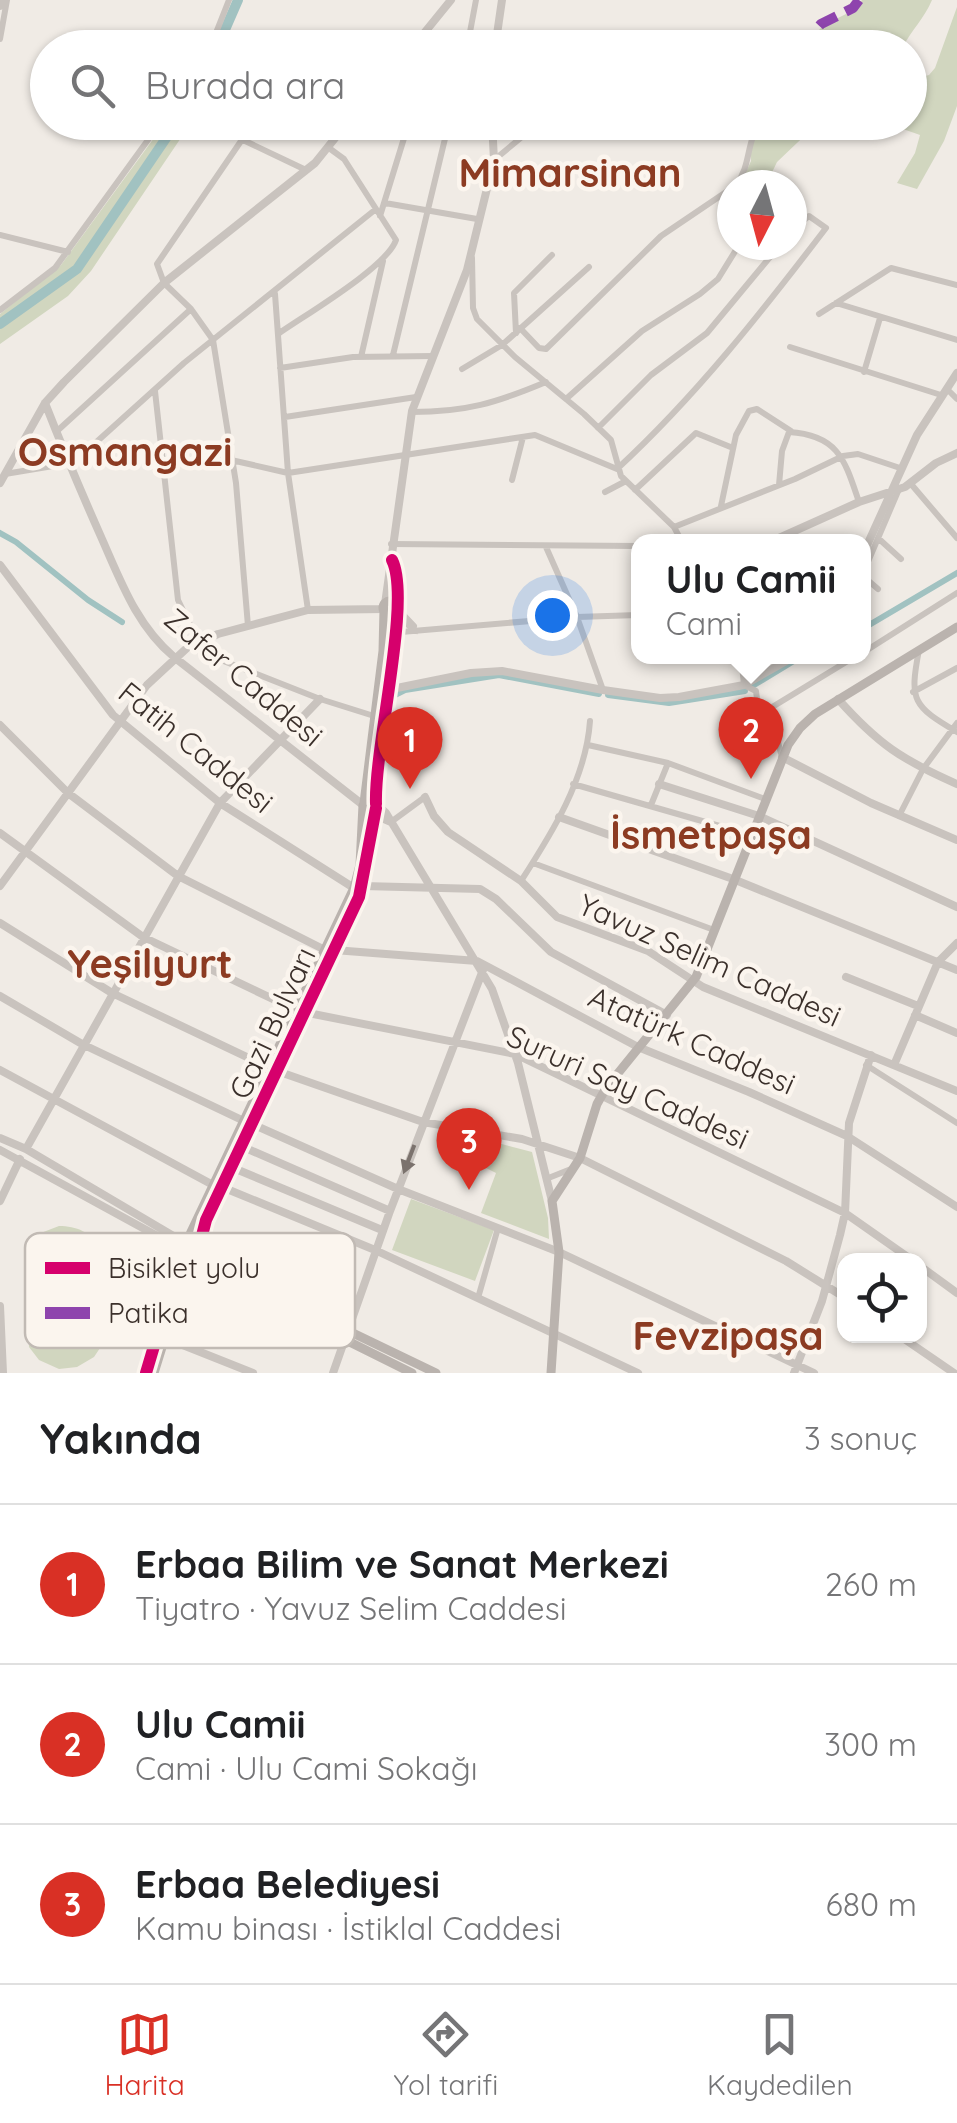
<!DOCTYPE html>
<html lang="tr">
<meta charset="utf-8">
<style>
body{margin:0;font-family:Quicksand,sans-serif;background:#f6f6f6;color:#202124}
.controls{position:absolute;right:30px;bottom:30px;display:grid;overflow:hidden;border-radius:20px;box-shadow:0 2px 8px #0004}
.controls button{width:90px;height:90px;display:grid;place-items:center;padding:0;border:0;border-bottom:2px solid #e0e0e0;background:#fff;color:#202124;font:50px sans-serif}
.compass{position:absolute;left:717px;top:170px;width:90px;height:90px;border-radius:50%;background:#fff;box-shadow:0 2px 8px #0004;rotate:186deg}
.you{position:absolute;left:552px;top:615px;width:35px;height:35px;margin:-25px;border:8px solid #fff;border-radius:50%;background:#1a73e8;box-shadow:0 0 0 15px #1a73e833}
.badge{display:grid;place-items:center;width:65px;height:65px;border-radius:50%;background:#d93025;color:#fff;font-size:32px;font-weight:700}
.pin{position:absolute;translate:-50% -82px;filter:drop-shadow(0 2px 5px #0008)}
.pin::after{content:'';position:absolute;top:52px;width:35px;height:30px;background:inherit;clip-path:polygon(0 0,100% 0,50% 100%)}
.popup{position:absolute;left:631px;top:534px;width:240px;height:130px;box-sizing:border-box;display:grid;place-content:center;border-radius:20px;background:#fff;filter:drop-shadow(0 2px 8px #0005);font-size:32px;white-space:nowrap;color:#757577}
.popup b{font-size:38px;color:#202124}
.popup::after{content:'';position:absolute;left:50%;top:100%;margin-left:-20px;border:20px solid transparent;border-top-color:#fff}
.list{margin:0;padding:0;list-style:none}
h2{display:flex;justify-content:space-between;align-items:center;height:130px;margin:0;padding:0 40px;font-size:42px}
h2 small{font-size:32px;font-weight:400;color:#757577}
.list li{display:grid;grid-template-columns:65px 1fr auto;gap:30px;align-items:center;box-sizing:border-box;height:160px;padding:0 40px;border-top:2px solid #e0e0e0}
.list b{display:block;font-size:38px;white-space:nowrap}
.list p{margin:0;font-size:32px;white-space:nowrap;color:#757577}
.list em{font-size:32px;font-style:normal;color:#757577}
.icon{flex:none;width:55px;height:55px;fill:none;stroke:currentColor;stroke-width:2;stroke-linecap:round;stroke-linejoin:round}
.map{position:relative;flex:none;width:957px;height:1373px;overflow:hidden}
.search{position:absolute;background:#fff;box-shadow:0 2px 8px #0004;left:30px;right:30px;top:30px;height:110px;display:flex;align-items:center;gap:25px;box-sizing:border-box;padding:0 35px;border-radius:55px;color:#757577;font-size:38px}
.sheet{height:610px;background:#fff}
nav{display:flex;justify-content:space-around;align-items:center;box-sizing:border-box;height:140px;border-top:2px solid #e0e0e0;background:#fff;font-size:28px;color:#757577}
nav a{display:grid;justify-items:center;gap:5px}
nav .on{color:#d93025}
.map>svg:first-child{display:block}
</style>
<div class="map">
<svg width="957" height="1373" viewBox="0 0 957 1373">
<rect width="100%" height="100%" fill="#f0ebe5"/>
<path fill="#d1d6bf" d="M862,0H932C924,19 912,29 903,47H802L824,25L854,10Z
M957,7V106L944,141L917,189L897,183L915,153L920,135L886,123L910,122V80L929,75L935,68Z
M165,123H191L91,271L68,296L0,344V314L61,265Z
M764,123H818L777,162L766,185H740L751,161L750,145Z
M479,1138L532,1152L548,1218L549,1239L481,1213L496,1173L472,1161Z
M411,1199L494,1230L475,1281L392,1250Z
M59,1226C76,1226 92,1232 100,1249V1348L94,1357L77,1367L59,1369L39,1360L29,1347L26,1250L33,1236Z"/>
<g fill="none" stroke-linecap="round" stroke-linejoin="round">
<path stroke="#a1c2c1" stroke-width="6" d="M0,533L16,542L88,600L122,622
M864,628L957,573
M754,685L802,656
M608,695L669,703L745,691
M393,696L405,690L499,675L599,694"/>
<path stroke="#a1c2c1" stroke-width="10" d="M217,48L238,0
M0,324L77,269L177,122"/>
<path stroke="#c9c3be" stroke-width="6" d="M0,7L1,0
M0,39L7,0
M210,48L229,0
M429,48V29
M467,48L476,0
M243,140L306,170
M494,160L540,122
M736,185C752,164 745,143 761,122
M385,203L477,219
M380,216L409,122
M0,235L68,252
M472,258L473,308L477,319L515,357L584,414L611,440L621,476L674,527L682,542
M275,294L288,473L308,610
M836,303L957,340
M0,310L55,268L161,122
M819,314L891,268L957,285
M520,328L539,348L546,349L661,236L732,188
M516,333L514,293L552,255
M278,334C305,315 387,267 396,240L344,159L329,148
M790,347L941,395
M393,355L449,122
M361,357L383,261
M280,368L353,357L433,356
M462,369L502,345L589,267
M864,372L880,318
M155,391L178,600L198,641
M950,392L957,399
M566,399L642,331L700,294L718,279L739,245
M412,412C466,412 496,403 546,382
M285,417L416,397
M598,428L651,375L707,333L780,245
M56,432L191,309
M163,462L231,460L288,473L535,435L617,469C696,396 761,313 826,228L809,216L792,230
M5,474L53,466L82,455L184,363L376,209
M512,480L523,437
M911,484L957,538
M779,485L782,451L789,432C839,435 845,461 859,502
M635,490L696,433L733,448
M605,492L626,481
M721,506L736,435L749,411L757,409L791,431
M674,527L795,479L843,456L858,454L900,468
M878,538L901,559
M391,544L638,546
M546,547L577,617L603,690
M864,571L899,489
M864,577L878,589
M397,608L414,626
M392,614L417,631
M248,626L236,483L213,340L191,309L164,283L157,264L254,122
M394,637L401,632L577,617L638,615
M188,647L320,699L374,716
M919,650C909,701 913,706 957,732
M864,652L957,593
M741,656L744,685L756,691L759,715L773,724L782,757
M913,692L957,668
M759,715L856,656
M588,745L668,763L765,799
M573,784L751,835
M651,805L668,763
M899,816L923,769L957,723
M391,822L425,797
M533,863L714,930
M521,881C552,833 586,779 590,721
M866,1065L957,1123
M546,1179L571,1169
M478,1298L498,1228"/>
<path stroke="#c9c3be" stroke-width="8" d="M412,48L451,0
M495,48L502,0
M45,403C63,449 82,494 102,539C121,582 137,626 174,657L363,805
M0,483L45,403L64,382L164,283L315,163L348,122
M770,542L859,502L905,487L936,463L957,453
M864,552L917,435L957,373
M392,560L397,574V608
M0,565L113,715L220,803L354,888
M385,604L412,411L467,270L494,160L492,122
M387,690L471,673L502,671L603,690L660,698L679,697L744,685L795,656
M838,699C878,744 902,760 957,784
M0,725L68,793L178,876L325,950
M782,757L871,803L957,840
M659,784L759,816L957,907
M425,797L434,816L448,832L521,881L557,917L648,951L703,987L957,1091
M376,804L386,813L492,989L518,1063L552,1201
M368,812L391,822
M559,817L733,879L957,970
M0,833L143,937L296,1010
M0,886L147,685L188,647L218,634L308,610L384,609
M363,886L480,889L496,899L551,952L667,1015
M0,923L112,993L270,1068
M334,950L477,961L638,1047L749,1092L847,1136L957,1207
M846,977L918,1006
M0,996L82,1044L244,1121
M303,1012L515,1054L845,1213L912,1260
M915,1015L957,1033
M894,1065L938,962L957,943
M0,1070L213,1185
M277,1071L423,1122L522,1139L580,1158L786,1261L844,1297
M252,1124L398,1189L559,1252L814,1373
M0,1138L26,1149L192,1247
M241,1146L390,1211
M26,1149L220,803L320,699
M0,1150L161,1238L181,1255
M231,1167L382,1230
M222,1187L375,1250L638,1373
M0,1201L20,1159
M920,1266L957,1293
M0,1306L3,1373
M900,1336L954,1373
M165,1338L253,1373
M333,1373L390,1211L483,970
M794,1373L822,1301L840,1235L845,1213L849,1123L871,1055"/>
<path stroke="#bab3ae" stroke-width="9" d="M383 608a7 7 0 1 1 14 0a7 7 0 1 1-14 0Z
M364,803L383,651L384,609
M376,804L377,760L397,608
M376,808L359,897L206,1220L197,1255L207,1263L436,1373
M183,1249L354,888L360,865L363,805
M187,1261L412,1373
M146,1373L182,1252
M154,1373L178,1296L193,1263
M551,1373L559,1252L552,1201L580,1158L597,1104L606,1088L696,977L788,745L800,728L815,714L957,627"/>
<path stroke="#8e44ad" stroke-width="10" stroke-dasharray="20 10" stroke-linecap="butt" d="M799,48L821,24L853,8L859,0"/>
<defs>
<path id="cycleway" d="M376,804C374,747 412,600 392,560
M197,1255L206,1220L359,897L376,808
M146,1373L182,1252"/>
</defs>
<use href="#cycleway" stroke="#fbf5ee" stroke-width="19"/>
<use href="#cycleway" stroke="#d6006c" stroke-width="12"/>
</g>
<defs><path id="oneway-solid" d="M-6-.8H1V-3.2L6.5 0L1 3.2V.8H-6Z" transform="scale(2.5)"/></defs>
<use fill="#7b726d" href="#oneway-solid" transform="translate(409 1159) rotate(111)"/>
<g text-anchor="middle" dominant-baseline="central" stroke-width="9" stroke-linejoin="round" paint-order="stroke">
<g font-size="30" fill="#3b302b" stroke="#fbf5ee">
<text transform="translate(244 677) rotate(40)">Zafer Caddesi</text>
<text transform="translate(196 747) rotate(39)">Fatih Caddesi</text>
<text transform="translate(710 960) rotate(24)">Yavuz Selim Caddesi</text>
<text transform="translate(272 1023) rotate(-65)">Gazi Bulvarı</text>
<text transform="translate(692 1040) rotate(24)">Atatürk Caddesi</text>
<text transform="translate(628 1087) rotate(24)">Sururi Say Caddesi</text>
</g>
<g font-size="40" font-weight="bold" fill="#8c3b22" stroke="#fbf5ee">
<text x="570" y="172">Mimarsinan</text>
<text x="125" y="451">Osmangazi</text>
<text x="711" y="834">İsmetpaşa</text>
<text x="150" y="963">Yeşilyurt</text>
<text x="728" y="1335">Fevzipaşa</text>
</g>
</g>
<rect x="25" y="1233" width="330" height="115" rx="15" fill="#fbf5ee" stroke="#c1bab4" stroke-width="2.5"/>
<rect x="45" y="1262" width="45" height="12" fill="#d6006c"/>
<rect x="45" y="1307" width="45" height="12" fill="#8e44ad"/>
<g font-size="28" fill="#3b302b">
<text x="108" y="1278">Bisiklet yolu</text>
<text x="108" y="1323">Patika</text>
</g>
</svg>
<div class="controls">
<button><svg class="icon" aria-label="locate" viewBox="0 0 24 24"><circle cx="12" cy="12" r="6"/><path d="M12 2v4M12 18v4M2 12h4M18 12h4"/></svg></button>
</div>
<svg class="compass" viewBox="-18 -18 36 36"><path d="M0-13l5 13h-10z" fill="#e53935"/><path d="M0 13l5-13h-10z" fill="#757577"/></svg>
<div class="you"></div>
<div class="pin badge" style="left:410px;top:789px">1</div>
<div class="pin badge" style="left:751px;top:779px">2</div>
<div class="popup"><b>Ulu Camii</b>Cami</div>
<div class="pin badge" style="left:469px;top:1190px">3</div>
<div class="search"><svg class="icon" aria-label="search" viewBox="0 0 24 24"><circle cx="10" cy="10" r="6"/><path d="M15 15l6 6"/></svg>Burada ara</div>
</div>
<section class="sheet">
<h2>Yakında<small>3 sonuç</small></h2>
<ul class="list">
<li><span class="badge">1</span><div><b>Erbaa Bilim ve Sanat Merkezi</b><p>Tiyatro · Yavuz Selim Caddesi</p></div><em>260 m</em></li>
<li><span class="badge">2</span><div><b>Ulu Camii</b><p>Cami · Ulu Cami Sokağı</p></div><em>300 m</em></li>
<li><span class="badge">3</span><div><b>Erbaa Belediyesi</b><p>Kamu binası · İstiklal Caddesi</p></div><em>680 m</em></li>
</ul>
</section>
<nav>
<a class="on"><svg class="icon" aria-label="map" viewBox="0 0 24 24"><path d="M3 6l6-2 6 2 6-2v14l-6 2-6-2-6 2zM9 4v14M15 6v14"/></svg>Harita</a>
<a><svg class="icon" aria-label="directions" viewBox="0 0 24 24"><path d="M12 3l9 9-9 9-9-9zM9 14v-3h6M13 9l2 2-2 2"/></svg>Yol tarifi</a>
<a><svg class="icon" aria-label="saved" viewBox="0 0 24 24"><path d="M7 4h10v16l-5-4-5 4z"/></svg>Kaydedilen</a>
</nav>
